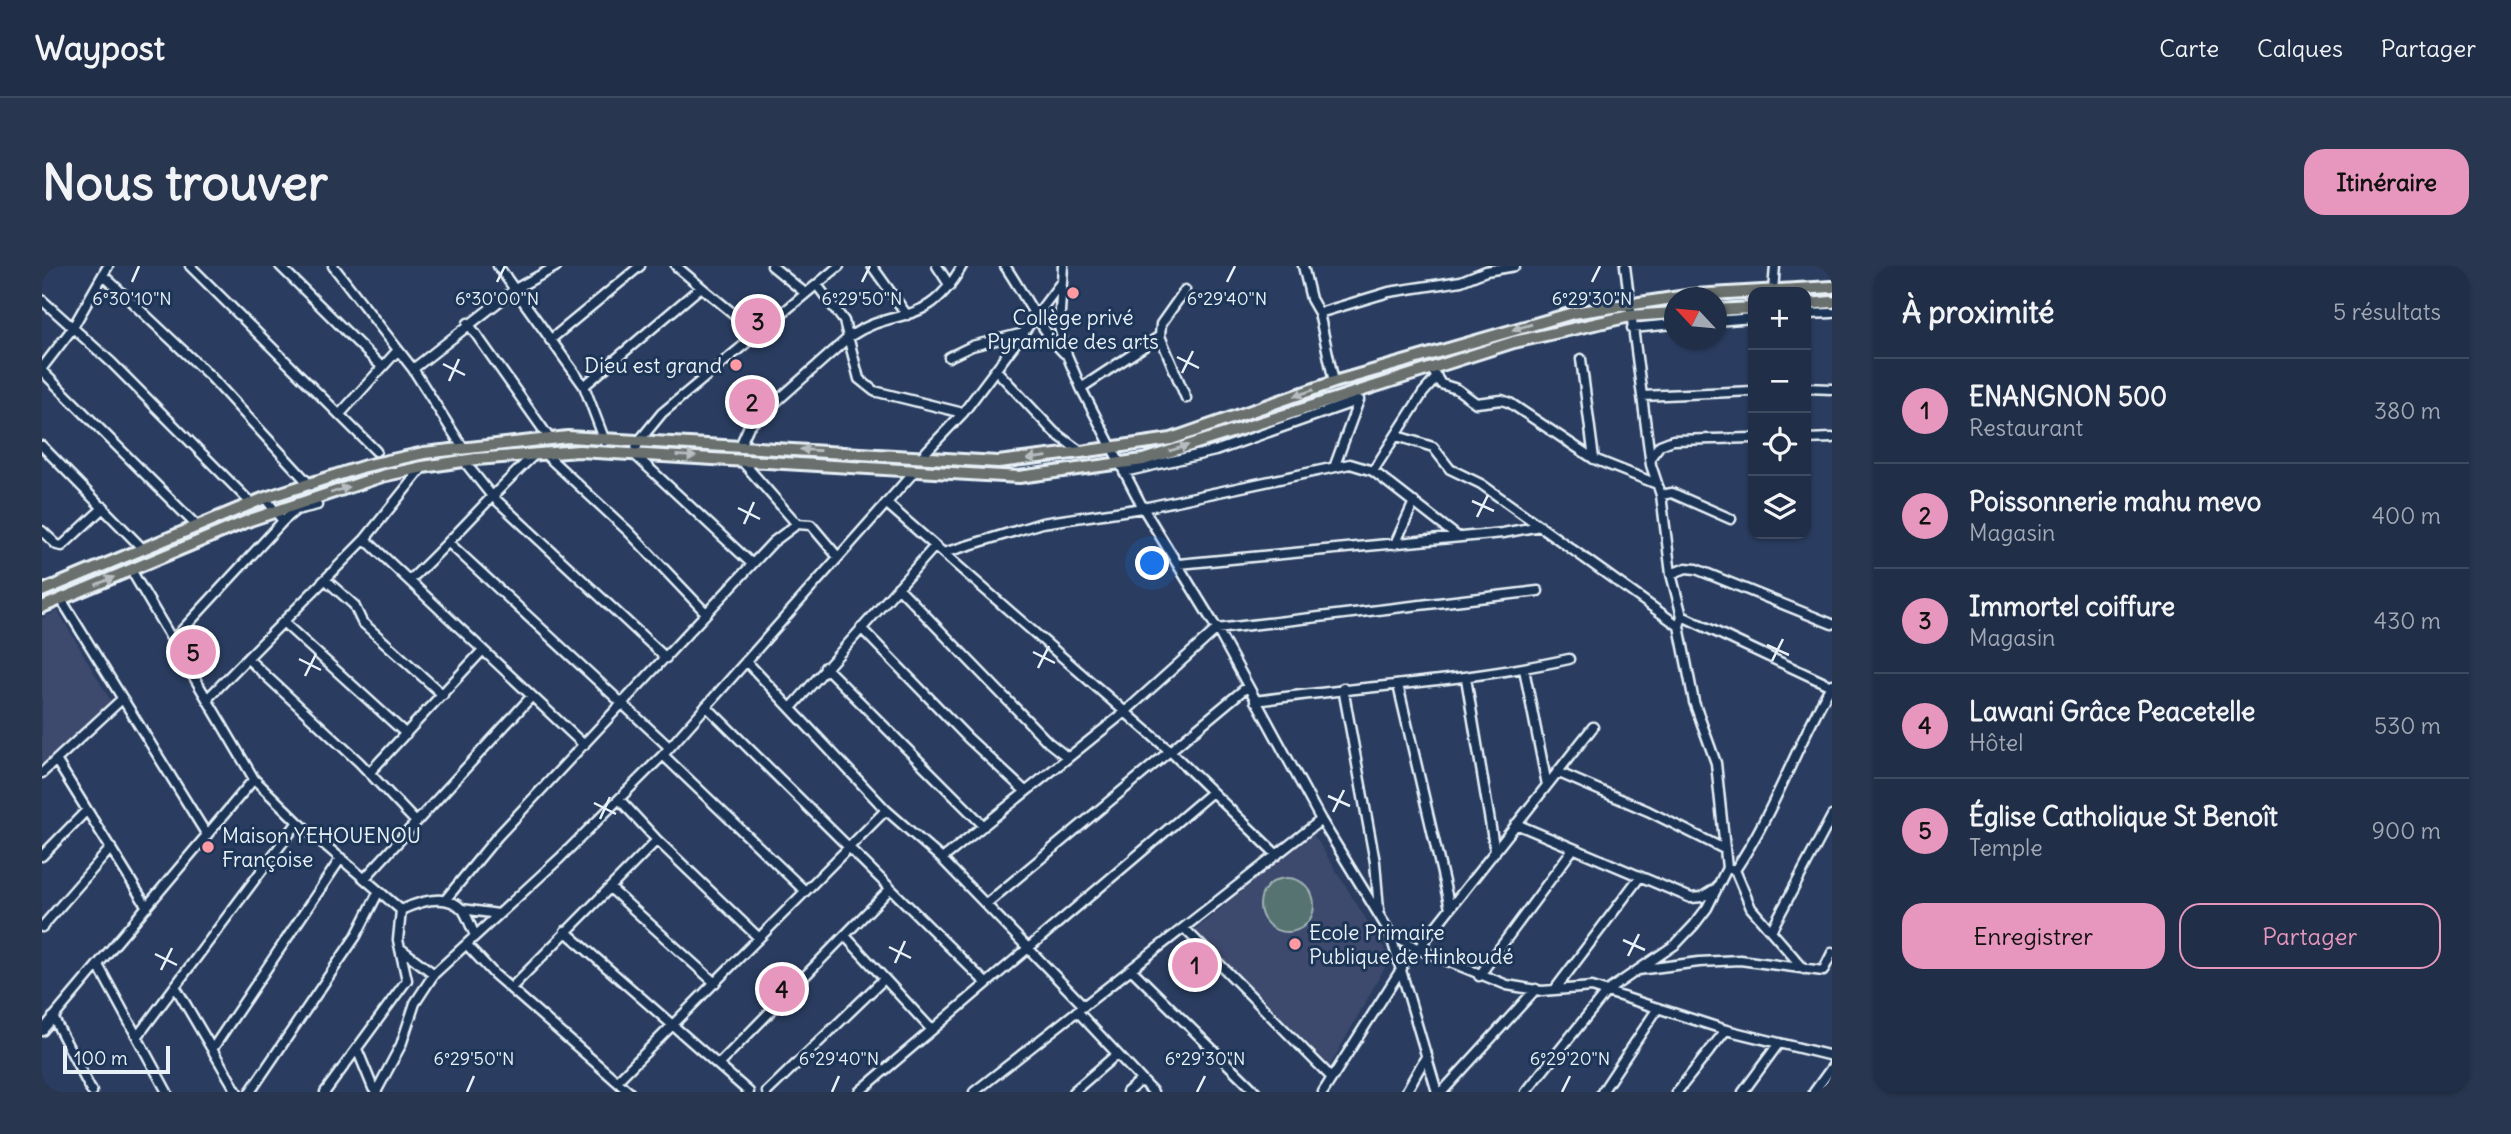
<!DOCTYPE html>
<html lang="fr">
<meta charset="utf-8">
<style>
body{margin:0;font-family:Delius,sans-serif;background:#28364f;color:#f1f3f6}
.controls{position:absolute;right:21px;top:21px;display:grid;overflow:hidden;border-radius:14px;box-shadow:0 2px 5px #0004}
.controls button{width:63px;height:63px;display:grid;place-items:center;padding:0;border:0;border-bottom:2px solid #3d4a60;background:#202e48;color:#f1f3f6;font:35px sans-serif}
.compass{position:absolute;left:1622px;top:21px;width:63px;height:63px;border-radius:50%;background:#202e48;box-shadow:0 2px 5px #0004;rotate:296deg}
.scale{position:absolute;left:21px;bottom:18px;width:107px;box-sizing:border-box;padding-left:7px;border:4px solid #e8f1f8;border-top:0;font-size:19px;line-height:24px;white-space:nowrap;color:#e8f1f8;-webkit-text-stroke:5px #1d3557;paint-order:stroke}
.you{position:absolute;left:1111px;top:298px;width:24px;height:24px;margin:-18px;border:5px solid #fff;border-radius:50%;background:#1a73e8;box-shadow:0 0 0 10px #1a73e833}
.badge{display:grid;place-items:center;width:46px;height:46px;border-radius:50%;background:#e797bd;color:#111;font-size:23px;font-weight:700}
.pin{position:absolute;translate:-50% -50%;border:4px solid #fff;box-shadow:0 2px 7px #0006}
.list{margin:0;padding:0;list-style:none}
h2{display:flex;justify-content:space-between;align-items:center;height:91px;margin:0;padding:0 28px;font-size:30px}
h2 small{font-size:23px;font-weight:400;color:#a2a8b4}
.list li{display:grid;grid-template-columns:46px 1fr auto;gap:21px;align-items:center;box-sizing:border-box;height:105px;padding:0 28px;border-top:2px solid #3d4a60}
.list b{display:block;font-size:26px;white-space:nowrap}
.list p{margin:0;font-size:23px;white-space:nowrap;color:#a2a8b4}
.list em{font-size:23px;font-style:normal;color:#a2a8b4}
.actions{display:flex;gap:14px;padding:21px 28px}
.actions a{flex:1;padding:16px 0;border:2px solid #e797bd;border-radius:21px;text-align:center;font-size:24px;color:#e797bd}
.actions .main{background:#e797bd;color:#111}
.icon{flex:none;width:38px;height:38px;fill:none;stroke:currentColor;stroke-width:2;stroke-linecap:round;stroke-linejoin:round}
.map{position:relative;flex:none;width:1790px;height:826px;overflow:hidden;border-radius:21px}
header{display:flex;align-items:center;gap:42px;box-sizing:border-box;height:98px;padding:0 35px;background:#202e48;border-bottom:2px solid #3d4a60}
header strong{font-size:33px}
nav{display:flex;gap:38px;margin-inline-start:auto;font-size:24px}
.intro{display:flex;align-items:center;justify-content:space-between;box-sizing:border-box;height:168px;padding:0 42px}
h1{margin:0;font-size:49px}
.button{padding:18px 32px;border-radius:21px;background:#e797bd;color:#111;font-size:24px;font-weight:700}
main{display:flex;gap:42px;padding:0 42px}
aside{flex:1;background:#202e48;border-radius:21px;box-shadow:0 2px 5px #0004}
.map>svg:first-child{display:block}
</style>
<header>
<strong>Waypost</strong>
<nav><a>Carte</a><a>Calques</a><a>Partager</a></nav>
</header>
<div class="intro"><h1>Nous trouver</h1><a class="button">Itinéraire</a></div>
<main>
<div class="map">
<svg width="1790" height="826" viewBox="0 0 1790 826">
<rect width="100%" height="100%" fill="#2a3d60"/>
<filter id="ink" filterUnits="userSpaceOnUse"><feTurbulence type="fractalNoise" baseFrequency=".0143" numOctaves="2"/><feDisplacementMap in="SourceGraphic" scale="14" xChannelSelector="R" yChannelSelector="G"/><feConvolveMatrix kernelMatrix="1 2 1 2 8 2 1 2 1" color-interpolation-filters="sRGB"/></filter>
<g filter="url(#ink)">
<path fill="#3d4a6d" d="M16,345L70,437L0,501V352Z
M1270,566L1348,692L1288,800L1153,664Z"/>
<path fill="#567371" stroke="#9fb2b4" stroke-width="2" d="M1218 639a27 27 0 1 1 54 0a27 27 0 1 1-54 0Z"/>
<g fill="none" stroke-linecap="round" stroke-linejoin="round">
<defs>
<path id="minor" d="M148,0L334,185
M238,0L340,101
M291,0L371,103L421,182
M456,0L542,120L563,175
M634,0L659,21
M730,0L763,27
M830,0L865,49
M895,0L908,20
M963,0C983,29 997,62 1022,87
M1021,0L1017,61L1025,89L1039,122L1101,242L1175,363L1279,554L1348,667L1395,826
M1261,0L1269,33L1277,47L1292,116
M1583,0L1609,199L1619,229L1629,308L1640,350L1637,360L1652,436L1674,497L1685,602L1693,604L1709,642L1762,703
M61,9L169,111L268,219
M775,19L802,55L817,113L832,125L921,147
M1731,25L1733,0
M0,34L70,97L210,238
M1277,47L1347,26L1419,15L1444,5L1473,0
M1764,48L1790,47
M1674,55L1711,52
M426,57L508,173
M1590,62L1632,58
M1118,70L1119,58L1143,24
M508,74L598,0
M907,91L930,80L982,67
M1539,93L1552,193
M0,102L30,63L66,0
M1389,102L1399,118L1415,123L1434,137L1460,134L1468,137L1552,193L1615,218
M371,103L473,23L515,0
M954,104L1012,166L1039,186
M0,105L155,260
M542,120L659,21L715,67
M1039,122L1118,70L1144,132
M1764,122L1790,123
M1600,130L1711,125
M298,148L356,84
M1355,170L1391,181L1408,203L1439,218L1637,360
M1764,173L1790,172
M0,180L101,283
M698,180L707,160L807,71C856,38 883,65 920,0
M502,187L586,265L664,347
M879,191L921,147L1018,18
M1608,192L1618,179L1631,174L1711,172
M699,194L755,258
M422,195L449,229L624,392
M1293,199L1317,134
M1331,205L1381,127L1395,111
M1082,206L1173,185L1317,134
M1619,229L1630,227L1689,253
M223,232L241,255L254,244L275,239
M844,237L1129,486L1235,589
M0,265L15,279L20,280L62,241
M323,273L542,479
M407,277L627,481
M1353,278L1372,236
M901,287L1000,257L1101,242L1308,198L1331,205L1416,271
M710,298L592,188L597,175L620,147L797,0
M1137,298L1461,267L1498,260
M89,304L212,513L256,556L359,644
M1629,308L1644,302L1654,303L1790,358
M284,314L312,339L320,356L401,429
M368,314C411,274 449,229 493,188
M856,321L1006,476L1025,491
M19,333L165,569
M1640,350L1789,420
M242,357L364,468
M819,362L926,472L983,525
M131,374L241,255
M207,394L317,496L373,555
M704,395L844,544L900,593L1042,740
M783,401L942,560
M1482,403L1505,519
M1424,412L1453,586
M1356,419L1408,642
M1301,422L1333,596L1337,644
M165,433L323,273L381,201
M1213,435C1318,420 1423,416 1527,393
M664,440L944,717
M749,442L893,280
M621,489L763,625
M14,494L105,641
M328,506L440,385
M1515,506L1606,545L1682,583
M0,507L80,433
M578,534L615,574L717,672
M1474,558L1649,632L1660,631L1673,623
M0,590L45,544
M900,593L1083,446L1175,363L1496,325
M1693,604C1733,545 1754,479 1790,418
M323,612L489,431
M568,622L673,717
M404,633L455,571L731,276L755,258L769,259L796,291
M944,638L1206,420
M420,643L456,648
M0,661L69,582
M1142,662L1289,811
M1730,663L1790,550
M523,665L707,826
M1348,667L1376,683L1465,719L1500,725L1550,721L1684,764L1790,790
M804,671L890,764
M425,679L452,708L587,826
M359,683L392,708
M1376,683L1551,461
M56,699L125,826
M1089,703L1214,826
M1596,704L1657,696L1698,694L1781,705L1790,687
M1437,710L1531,583
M133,720L195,826
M469,722L615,574
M1514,722L1597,612
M1035,745L1111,826
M11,751L50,826
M0,765L212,513
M95,771L256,556
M171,782L299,592
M315,783L331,822L334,826L359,779L373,737L392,708L518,592L621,489L872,206
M676,799L848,623
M575,815L844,544
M208,826L314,670L337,625
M283,826L365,714L356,674L359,644C378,635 405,626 421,644C426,651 429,662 433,669
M725,826L842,713
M817,826L1170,526
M932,826L1279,554
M1031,826L1075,788
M1085,826L1099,814
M1281,826L1360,702
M1364,826L1385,789
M1400,826L1494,723
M1484,826L1565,725L1634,678L1652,659L1665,642L1685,602
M1560,826L1616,742
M1635,826L1684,764
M1701,826L1737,777
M1772,826L1790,801"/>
<path id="major" d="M1764,38L1790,36
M1674,44L1711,42
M0,325L223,232L323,200L382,187L526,171L956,196L1039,186L1129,173L1292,116L1531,47L1651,29L1790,21
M0,341L208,254L340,210L381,201L434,193L537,185L977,211L1101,194L1472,76L1588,50L1632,47"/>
</defs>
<use href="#minor" stroke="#e8f1f8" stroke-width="13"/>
<use href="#major" stroke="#e8f1f8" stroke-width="16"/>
<use href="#minor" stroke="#1d3557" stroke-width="8"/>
<use href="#major" stroke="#6b706d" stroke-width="10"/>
</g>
<defs><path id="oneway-solid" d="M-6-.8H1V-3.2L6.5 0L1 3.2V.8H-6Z" transform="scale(1.75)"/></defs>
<g fill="#b6bdc0">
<use href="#oneway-solid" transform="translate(1480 61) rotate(164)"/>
<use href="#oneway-solid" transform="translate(1262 127) rotate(161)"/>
<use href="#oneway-solid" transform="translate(1137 182) rotate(-17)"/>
<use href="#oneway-solid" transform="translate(768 184) rotate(-176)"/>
<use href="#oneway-solid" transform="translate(644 190) rotate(3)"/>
<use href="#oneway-solid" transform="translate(995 192) rotate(173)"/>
<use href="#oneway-solid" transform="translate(298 224) rotate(-18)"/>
<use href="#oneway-solid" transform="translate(63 315) rotate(-23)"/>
</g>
</g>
<path fill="none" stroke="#e8f1f8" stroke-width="2.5" d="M90,16L97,0M455,16L463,0M820,16L828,0M1185,16L1193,0M1550,16L1558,0M1135,91L1157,102M401,98L423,109M1140,107L1151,85M407,115L417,93M1430,235L1452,245M696,242L718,253M1435,251L1446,229M702,258L712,236M1725,379L1747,389M991,386L1013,397M257,393L279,404M1730,395L1741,373M996,402L1007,380M263,410L274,388M1286,530L1308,540M552,537L574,548M1291,546L1302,524M558,553L568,531M1581,674L1603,684M847,681L869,692M113,688L135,699M1586,690L1597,668M853,697L863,675M119,704L130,682M425,826L432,810M790,826L797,810M1155,826L1163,810M1520,826L1528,810"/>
<g fill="#ff9aa2" stroke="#1d3557" stroke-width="2.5">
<circle cx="1031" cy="27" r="7"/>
<circle cx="694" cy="99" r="7"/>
<circle cx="166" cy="581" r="7"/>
<circle cx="1253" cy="678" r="7"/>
</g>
<g text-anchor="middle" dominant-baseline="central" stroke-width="6" stroke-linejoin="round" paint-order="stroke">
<g font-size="21" fill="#e8f1f8" stroke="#1d3557" text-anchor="start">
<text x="1031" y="51" text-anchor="middle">Collège privé<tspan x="1031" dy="24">Pyramide des arts</tspan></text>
<text x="680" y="99" text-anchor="end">Dieu est grand</text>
<text x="180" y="569">Maison YEHOUENOU<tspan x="180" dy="24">Françoise</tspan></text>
<text x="1267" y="666">Ecole Primaire<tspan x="1267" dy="24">Publique de Hinkoudé</tspan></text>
</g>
</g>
<g font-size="18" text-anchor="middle" fill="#e8f1f8" stroke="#1d3557" stroke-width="6" stroke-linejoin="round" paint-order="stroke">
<text x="90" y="39">6°30'10"N</text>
<text x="455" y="39">6°30'00"N</text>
<text x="820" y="39">6°29'50"N</text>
<text x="1185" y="39">6°29'40"N</text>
<text x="1550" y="39">6°29'30"N</text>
<text x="432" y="799">6°29'50"N</text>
<text x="797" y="799">6°29'40"N</text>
<text x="1163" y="799">6°29'30"N</text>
<text x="1528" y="799">6°29'20"N</text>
</g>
</svg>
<div class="controls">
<button>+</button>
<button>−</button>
<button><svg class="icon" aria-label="locate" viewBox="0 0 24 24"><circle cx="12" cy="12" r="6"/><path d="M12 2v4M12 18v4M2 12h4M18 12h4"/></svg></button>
<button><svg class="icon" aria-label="layers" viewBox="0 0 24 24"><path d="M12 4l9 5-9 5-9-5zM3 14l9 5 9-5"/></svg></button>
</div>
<svg class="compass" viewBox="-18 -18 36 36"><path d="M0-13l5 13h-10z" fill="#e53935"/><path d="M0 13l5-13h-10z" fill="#a2a8b4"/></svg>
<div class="scale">100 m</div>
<div class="you"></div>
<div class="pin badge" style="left:1153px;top:699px">1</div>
<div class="pin badge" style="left:710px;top:136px">2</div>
<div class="pin badge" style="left:716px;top:55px">3</div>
<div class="pin badge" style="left:740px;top:723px">4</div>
<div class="pin badge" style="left:151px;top:386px">5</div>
</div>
<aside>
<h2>À proximité<small>5 résultats</small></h2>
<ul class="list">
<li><span class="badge">1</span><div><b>ENANGNON 500</b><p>Restaurant</p></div><em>380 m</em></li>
<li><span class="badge">2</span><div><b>Poissonnerie mahu mevo</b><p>Magasin</p></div><em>400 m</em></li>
<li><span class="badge">3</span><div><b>Immortel coiffure</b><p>Magasin</p></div><em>430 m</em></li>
<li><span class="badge">4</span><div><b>Lawani Grâce Peacetelle</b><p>Hôtel</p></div><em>530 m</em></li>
<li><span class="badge">5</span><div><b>Église Catholique St Benoît</b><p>Temple</p></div><em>900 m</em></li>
</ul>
<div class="actions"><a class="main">Enregistrer</a><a>Partager</a></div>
</aside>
</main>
